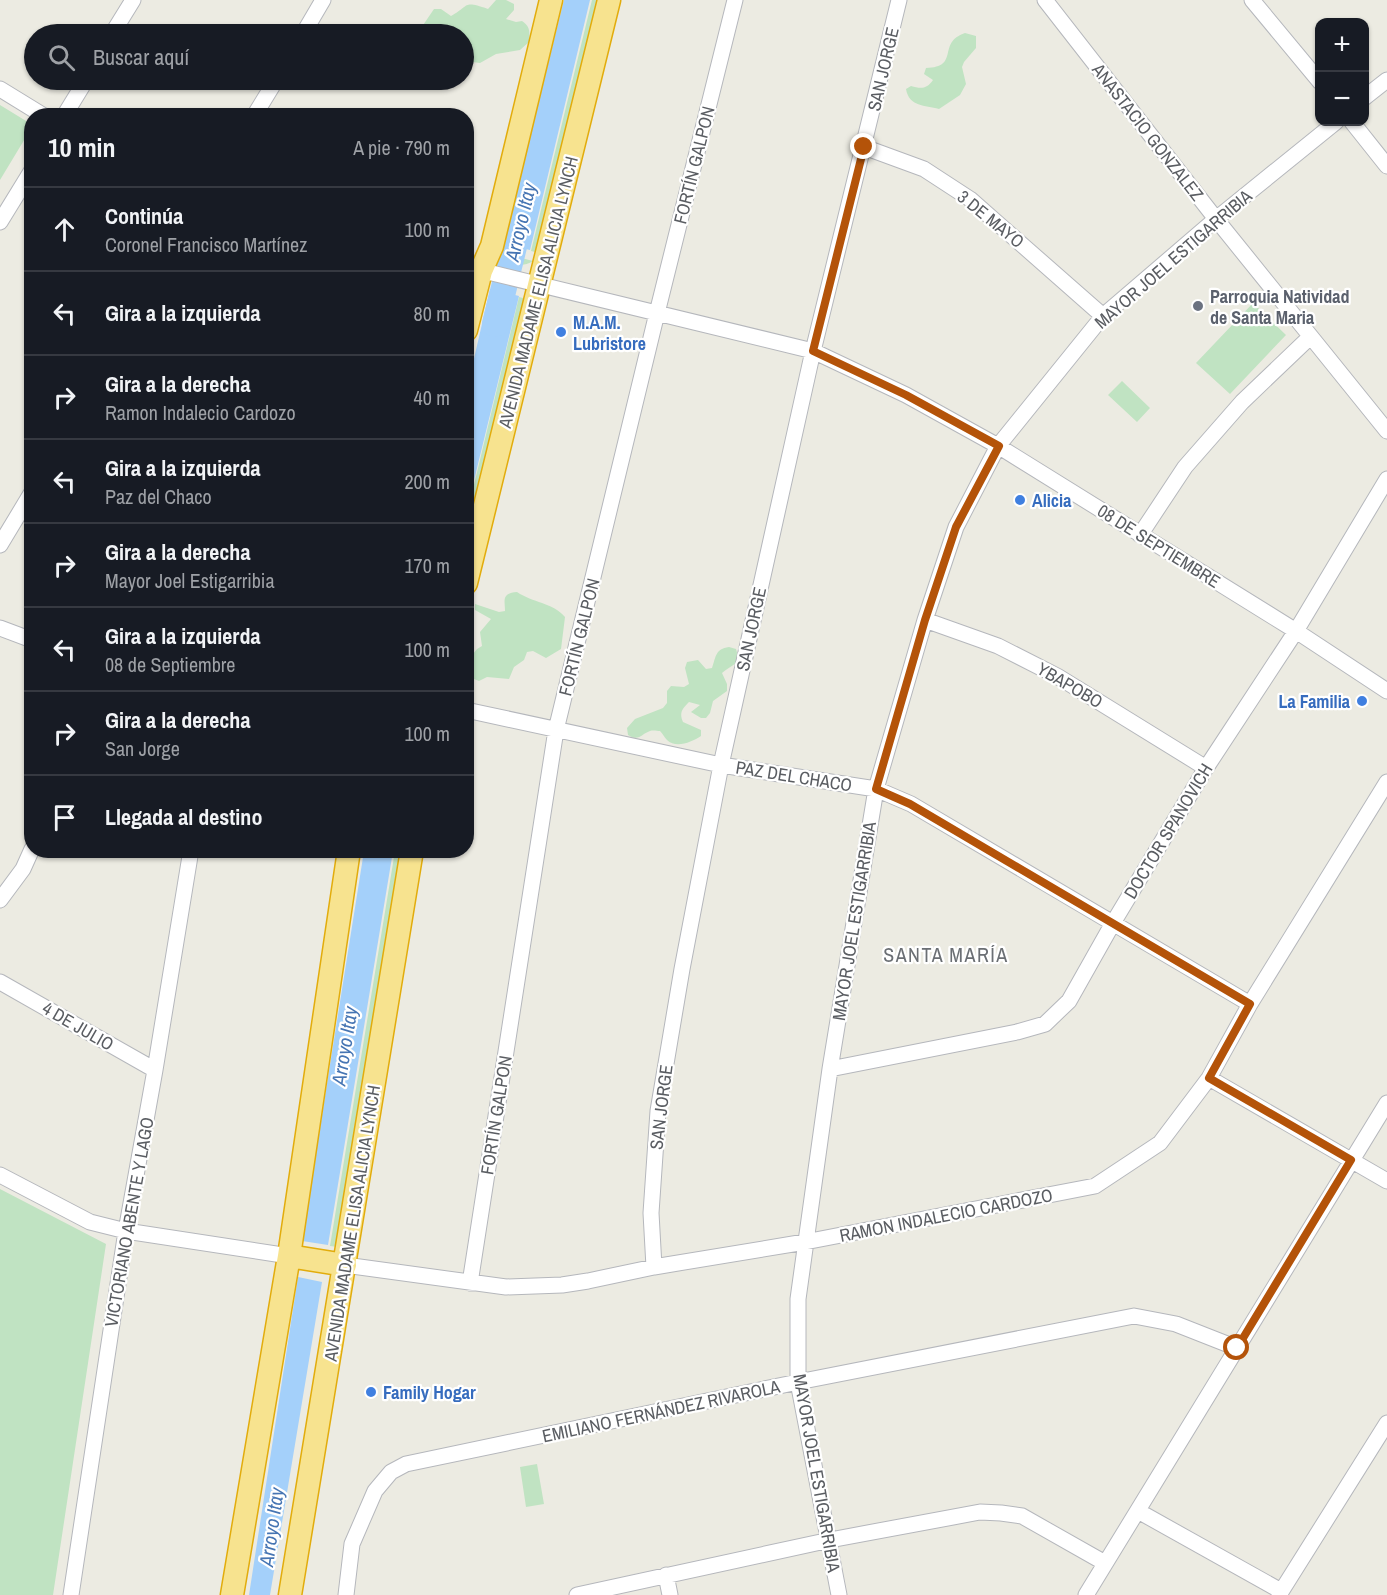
<!DOCTYPE html>
<html lang="es">
<meta charset="utf-8">
<style>
body{margin:0;font-family:"Archivo Narrow",sans-serif;background:#20242c;color:#f1f3f6}
.controls{position:absolute;right:18px;top:18px;display:grid;overflow:hidden;border-radius:12px;box-shadow:0 2px 4px #0004}
.controls button{width:54px;height:54px;display:grid;place-items:center;padding:0;border:0;border-bottom:2px solid #363941;background:#171b24;color:#f1f3f6;font:30px sans-serif}
.stop{position:absolute;width:18px;height:18px;margin:-14px;border:4px solid #b45309;border-radius:50%;background:#fff}
.stop.end{background:#b45309;border-color:#fff;box-shadow:0 2px 6px #0008}
.list{margin:0;padding:0;list-style:none}
h2{display:flex;justify-content:space-between;align-items:center;height:78px;margin:0;padding:0 24px;font-size:26px}
h2 small{font-size:20px;font-weight:400;color:#9ea1a6}
.list li{display:grid;grid-template-columns:39px 1fr auto;gap:18px;align-items:center;box-sizing:border-box;height:84px;padding:0 24px;border-top:2px solid #363941}
.list b{display:block;font-size:22px;white-space:nowrap}
.list p{margin:0;font-size:20px;white-space:nowrap;color:#9ea1a6}
.list em{font-size:20px;font-style:normal;color:#9ea1a6}
.icon{flex:none;width:33px;height:33px;fill:none;stroke:currentColor;stroke-width:2;stroke-linecap:round;stroke-linejoin:round}
.map{position:relative;flex:none;width:1387px;height:1595px;overflow:hidden}
.search{position:absolute;background:#171b24;box-shadow:0 2px 4px #0004;left:24px;top:24px;width:450px;height:66px;display:flex;align-items:center;gap:15px;box-sizing:border-box;padding:0 21px;border-radius:33px;color:#9ea1a6;font-size:22px}
.panel{position:absolute;background:#171b24;box-shadow:0 2px 4px #0004;left:24px;top:108px;width:450px;height:750px;border-radius:24px}
.map>svg:first-child{display:block}
</style>
<div class="map">
<svg width="1387" height="1595" viewBox="0 0 1387 1595">
<rect width="100%" height="100%" fill="#ecebe2"/>
<path fill="#c0e3c2" d="M496,0H506L514,4V10L506,19L516,22L522,21C530,26 530,32 529,42L520,50L496,54L480,63L464,61V34H417L434,9H441L451,16C470,6 462,0 488,9Z
M592,0H601L539,253L531,251Z
M965,33L976,36V48L964,62L962,67L966,84L960,95L939,109C925,105 909,107 906,89L911,86C921,89 927,89 933,80L924,74L926,68C961,67 936,43 965,33Z
M0,105L31,124L32,127L0,180Z
M498,252L533,261C524,268 507,265 498,259Z
M519,297L527,299L467,553V514Z
M1253,303L1286,335L1230,394L1196,363Z
M1122,381L1150,408L1137,422L1108,395Z
M517,592C533,603 552,602 565,617L561,649L546,658L533,651L527,652L524,660L514,667L509,679L487,677L479,681L474,679L471,673L474,662L473,654L477,649L482,646L480,632L491,619L475,610V604L499,612L505,611C505,601 501,593 517,592Z
M729,647L736,649C741,665 733,664 722,673L727,684V691L713,701L710,713L706,718H701L691,712L700,705L689,702C682,709 679,713 683,722L701,730V736C692,742 676,749 667,740C664,737 663,734 660,731C657,731 653,730 650,731C641,734 639,742 628,735L627,728L635,719L663,708L667,703V691L671,686L684,687L689,684L685,668L687,662L698,660L706,669L712,668C716,657 715,649 729,647Z
M395,851H403L338,1247L330,1246Z
M0,1189L106,1244L53,1595H0Z
M537,1464L544,1504L526,1507L520,1467Z"/>
<path fill="#a4d0fa" d="M564,0H590L530,250L503,244Z
M490,289L519,296L467,509V389Z
M364,851H393L328,1245L302,1241Z
M298,1277L322,1282L270,1595H249Z"/>
<g fill="none" stroke-linecap="round" stroke-linejoin="round">
<path stroke="#a4d0fa" stroke-width="26" d="M495,324L522,214"/>
<defs>
<path id="minor" d="M1045,0L1216,219L1387,431
M1252,0L1320,82
M112,34L133,0
M303,34L323,0
M0,89L44,116
M1364,98L1387,80
M64,116L86,80
M254,116L276,80
M1352,122L1387,166
M864,147L924,169L970,199L1103,316
M0,222L32,170
M466,269L492,273L813,351L906,395L998,446L1296,631L1387,691
M1140,535L1185,467L1242,402L1310,337
M0,545L32,492
M925,620L998,646L1057,676L1206,768
M0,628L32,640
M466,710L721,765L876,789L911,804L1250,1004
M0,900L23,869L32,849
M0,982L155,1070
M830,1069L1017,1032L1045,1024L1069,1001L1113,923L1206,768L1296,631L1387,479
M1209,1078L1387,1181
M0,1175L90,1222L126,1231L289,1256
M345,1265L506,1287L562,1285L588,1281L654,1267L805,1242L1095,1186L1160,1143L1209,1078L1250,1004L1387,782
M654,1267L651,1213L658,1111L682,969L721,765L813,351L899,0
M470,1283L556,730L657,313L735,0
M1138,1511L1281,1591
M666,1575L670,1595
M71,1595L126,1231L155,1070L191,850
M346,1595L352,1544L375,1491L391,1472L406,1464L798,1382L1134,1316L1176,1324L1237,1348
M577,1595L830,1540L980,1512L1001,1513L1022,1516L1105,1563
M839,1595L798,1382V1299L830,1069L876,789L925,620L956,527L998,446L1103,316L1216,219L1336,122
M1086,1595L1387,1103
M1279,1595L1387,1423"/>
<path id="highway" d="M466,330L481,271L492,246L551,0
M466,583L609,0
M289,1256L345,1265
M232,1595L289,1256L349,850
M290,1595L412,850"/>
</defs>
<use href="#minor" stroke="#b5b7bc" stroke-width="17"/>
<use href="#highway" stroke="#e2ac0c" stroke-width="25"/>
<use href="#minor" stroke="#fff" stroke-width="15"/>
<use href="#highway" stroke="#f7e38f" stroke-width="22"/>
</g>
<g fill="none" stroke-linecap="round" stroke-linejoin="round">
<path stroke="#b45309" stroke-width="8" d="M864,147L813,351L906,395L999,446L956,527L925,620L876,789L910,804L1250,1004L1209,1078L1351,1160L1237,1348"/>
</g>
<circle fill="#6b7280" stroke="#fff" stroke-width="2" cx="1198" cy="306" r="6"/>
<g fill="#3f7fe0" stroke="#fff" stroke-width="2">
<circle cx="561" cy="332" r="6"/>
<circle cx="1020" cy="500" r="6"/>
<circle cx="1362" cy="701" r="6"/>
<circle cx="371" cy="1392" r="6"/>
</g>
<g text-anchor="middle" dominant-baseline="central" stroke-width="4.5" stroke-linejoin="round" paint-order="stroke">
<g font-size="18" fill="#5a5d62" stroke="#fff">
<text transform="translate(883 69) rotate(-77)">SAN JORGE</text>
<text transform="translate(1148 132) rotate(52)">ANASTACIO GONZALEZ</text>
<text transform="translate(694 165) rotate(-76)">FORTÍN GALPON</text>
<text transform="translate(991 219) rotate(39)">3 DE MAYO</text>
<text transform="translate(1173 259) rotate(-41)">MAYOR JOEL ESTIGARRIBIA</text>
<text transform="translate(538 292) rotate(-76)">AVENIDA MADAME ELISA ALICIA LYNCH</text>
<text transform="translate(1159 546) rotate(32)">08 DE SEPTIEMBRE</text>
<text transform="translate(751 629) rotate(-78)">SAN JORGE</text>
<text transform="translate(579 637) rotate(-76)">FORTÍN GALPON</text>
<text transform="translate(1070 685) rotate(30)">YBAPOBO</text>
<text transform="translate(794 776) rotate(9)">PAZ DEL CHACO</text>
<text transform="translate(1168 831) rotate(-59)">DOCTOR SPANOVICH</text>
<text transform="translate(854 921) rotate(-81)">MAYOR JOEL ESTIGARRIBIA</text>
<text transform="translate(78 1026) rotate(30)">4 DE JULIO</text>
<text transform="translate(661 1107) rotate(-83)">SAN JORGE</text>
<text transform="translate(496 1115) rotate(-81)">FORTÍN GALPON</text>
<text transform="translate(946 1215) rotate(-11)">RAMON INDALECIO CARDOZO</text>
<text transform="translate(129 1222) rotate(-80)">VICTORIANO ABENTE Y LAGO</text>
<text transform="translate(352 1223) rotate(-81)">AVENIDA MADAME ELISA ALICIA LYNCH</text>
<text transform="translate(661 1411) rotate(-12)">EMILIANO FERNÁNDEZ RIVAROLA</text>
<text transform="translate(817 1473) rotate(80)">MAYOR JOEL ESTIGARRIBIA</text>
</g>
<g font-size="18" font-weight="bold" fill="#5b616d" stroke="#fff" text-anchor="start">
<text x="1210" y="296">Parroquia Natividad<tspan x="1210" dy="21">de Santa Maria</tspan></text>
</g>
<g font-size="18" font-weight="bold" fill="#366cbe" stroke="#fff" text-anchor="start">
<text x="573" y="322">M.A.M.<tspan x="573" dy="21">Lubristore</tspan></text>
<text x="1032" y="500">Alicia</text>
<text x="1350" y="701" text-anchor="end">La Familia</text>
<text x="383" y="1392">Family Hogar</text>
</g>
<g font-size="20" font-style="italic" fill="#4675b3" stroke="#fff">
<text transform="translate(520 222) rotate(-77)">Arroyo Itay</text>
<text transform="translate(344 1046) rotate(-81)">Arroyo Itay</text>
<text transform="translate(271 1527) rotate(-82)">Arroyo Itay</text>
</g>
<g font-size="20" letter-spacing="1.5" fill="#6b6f74" stroke="#fff">
<text x="946" y="954">SANTA MARÍA</text>
</g>
</g>
</svg>
<div class="controls">
<button>+</button>
<button>−</button>
</div>
<div class="stop" style="left:1237px;top:1348px"></div>
<div class="stop end" style="left:864px;top:147px"></div>
<div class="search"><svg class="icon" aria-label="search" viewBox="0 0 24 24"><circle cx="10" cy="10" r="6"/><path d="M15 15l6 6"/></svg>Buscar aquí</div>
<section class="panel">
<h2>10 min<small>A pie · 790 m</small></h2>
<ul class="list">
<li><svg class="icon" aria-label="ahead" viewBox="0 0 24 24"><path d="M12 20V5M6 11l6-6 6 6"/></svg><div><b>Continúa</b><p>Coronel Francisco Martínez</p></div><em>100 m</em></li>
<li><svg class="icon" aria-label="left" viewBox="0 0 24 24"><path d="M17 20v-9H6M10 6l-5 5 5 5"/></svg><div><b>Gira a la izquierda</b></div><em>80 m</em></li>
<li><svg class="icon" aria-label="right" viewBox="0 0 24 24"><path d="M7 20v-9h11M14 6l5 5-5 5"/></svg><div><b>Gira a la derecha</b><p>Ramon Indalecio Cardozo</p></div><em>40 m</em></li>
<li><svg class="icon" aria-label="left" viewBox="0 0 24 24"><path d="M17 20v-9H6M10 6l-5 5 5 5"/></svg><div><b>Gira a la izquierda</b><p>Paz del Chaco</p></div><em>200 m</em></li>
<li><svg class="icon" aria-label="right" viewBox="0 0 24 24"><path d="M7 20v-9h11M14 6l5 5-5 5"/></svg><div><b>Gira a la derecha</b><p>Mayor Joel Estigarribia</p></div><em>170 m</em></li>
<li><svg class="icon" aria-label="left" viewBox="0 0 24 24"><path d="M17 20v-9H6M10 6l-5 5 5 5"/></svg><div><b>Gira a la izquierda</b><p>08 de Septiembre</p></div><em>100 m</em></li>
<li><svg class="icon" aria-label="right" viewBox="0 0 24 24"><path d="M7 20v-9h11M14 6l5 5-5 5"/></svg><div><b>Gira a la derecha</b><p>San Jorge</p></div><em>100 m</em></li>
<li><svg class="icon" aria-label="arrive" viewBox="0 0 24 24"><path d="M6 21V4h12l-3 4 3 4H6"/></svg><div><b>Llegada al destino</b></div></li>
</ul>
</section>
</div>
